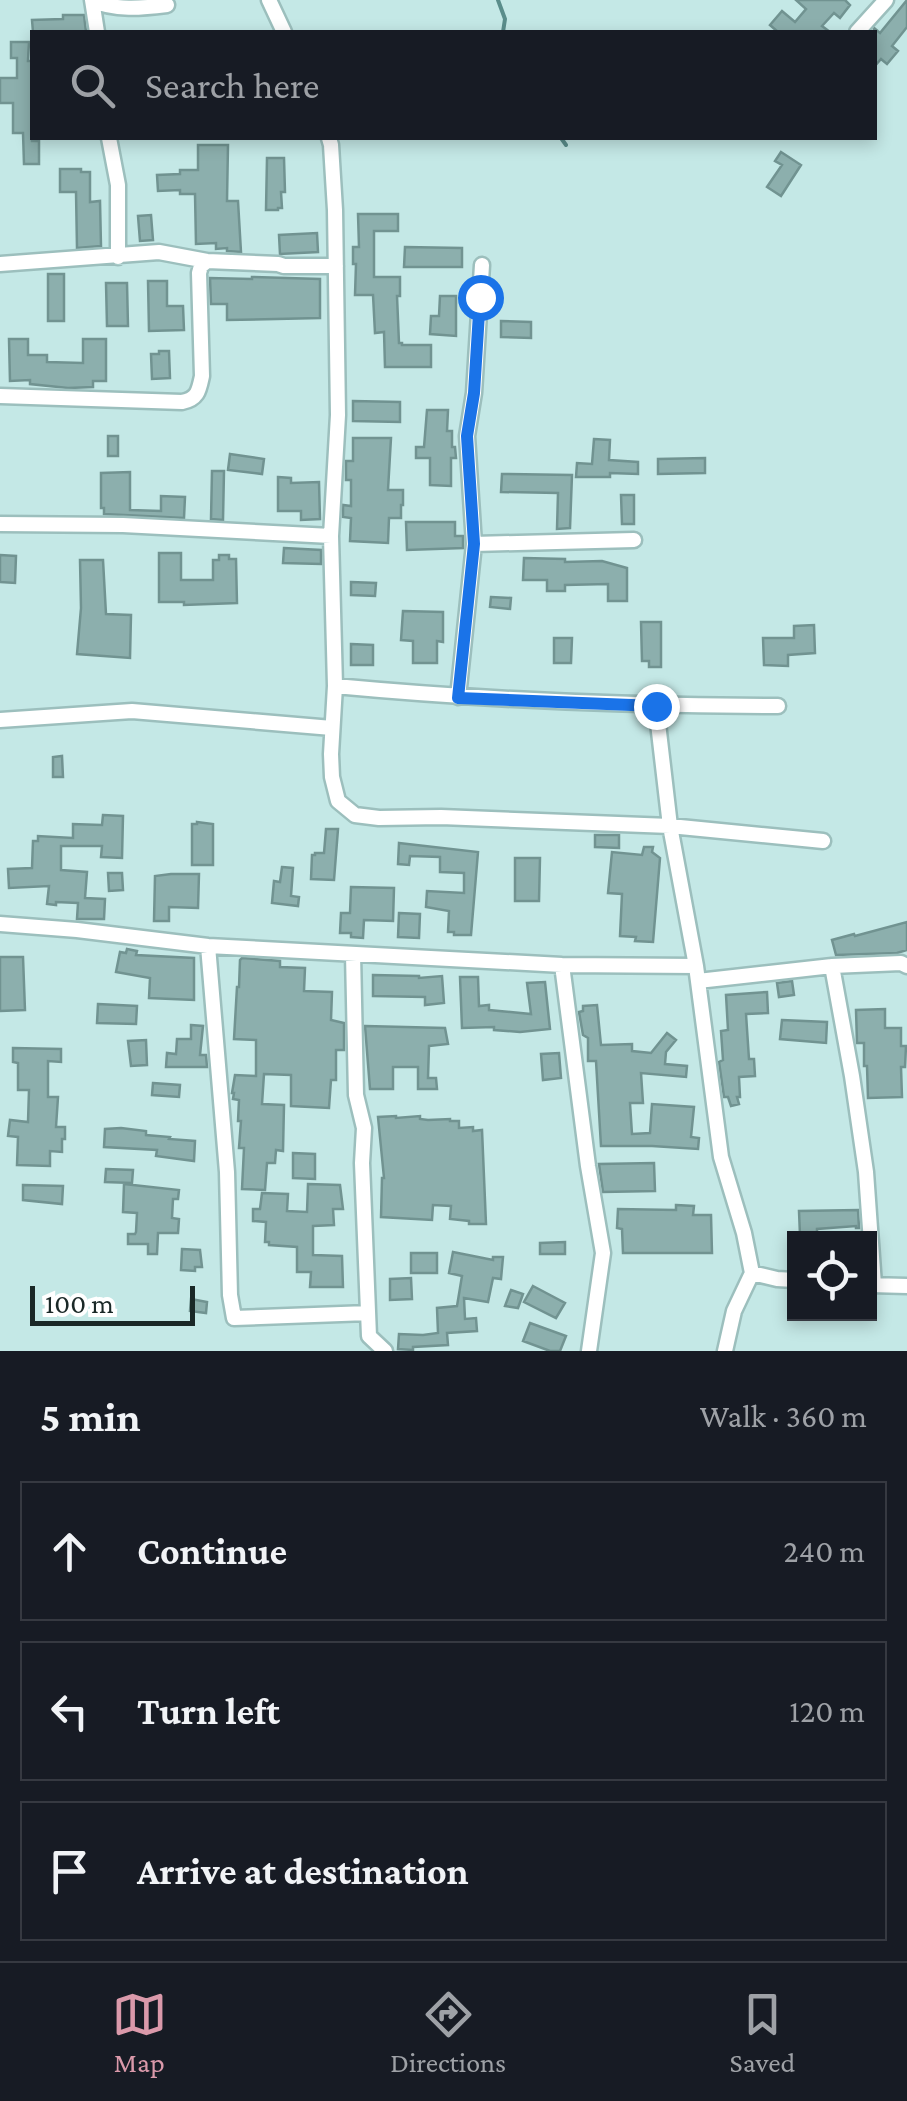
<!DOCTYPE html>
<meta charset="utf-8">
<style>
body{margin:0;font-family:"Crimson Pro",serif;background:#242831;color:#f1f3f6}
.controls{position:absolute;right:30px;bottom:30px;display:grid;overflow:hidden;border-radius:0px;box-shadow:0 5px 15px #0003}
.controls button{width:90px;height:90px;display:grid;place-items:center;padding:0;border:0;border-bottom:2px solid #363941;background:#171b24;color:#f1f3f6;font:50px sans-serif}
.scale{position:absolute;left:30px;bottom:25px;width:165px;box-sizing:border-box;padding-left:10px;border:5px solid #1a2827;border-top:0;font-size:28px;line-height:35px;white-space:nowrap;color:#1a2827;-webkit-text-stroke:8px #fff;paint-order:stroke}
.stop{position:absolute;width:30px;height:30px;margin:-22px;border:8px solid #1a73e8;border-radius:50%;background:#fff}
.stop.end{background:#1a73e8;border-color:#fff;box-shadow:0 2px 10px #0008}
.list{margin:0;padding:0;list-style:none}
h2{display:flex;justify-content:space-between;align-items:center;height:130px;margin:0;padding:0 40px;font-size:42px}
h2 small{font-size:32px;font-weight:400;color:#9ea1a6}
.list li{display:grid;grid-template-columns:65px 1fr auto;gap:30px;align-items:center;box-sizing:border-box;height:140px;margin:0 20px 20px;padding:0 20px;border:2px solid #363941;border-radius:0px}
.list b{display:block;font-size:38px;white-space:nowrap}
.list em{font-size:32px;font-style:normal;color:#9ea1a6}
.icon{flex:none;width:55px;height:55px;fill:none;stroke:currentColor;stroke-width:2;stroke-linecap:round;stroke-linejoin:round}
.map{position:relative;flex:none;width:907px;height:1351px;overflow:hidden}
.search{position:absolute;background:#171b24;box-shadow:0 5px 15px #0003;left:30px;right:30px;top:30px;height:110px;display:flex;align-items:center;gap:25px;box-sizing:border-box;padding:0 35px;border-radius:0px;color:#9ea1a6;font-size:38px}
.sheet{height:610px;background:#171b24}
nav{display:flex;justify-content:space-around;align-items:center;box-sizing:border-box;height:140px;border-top:2px solid #363941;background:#171b24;font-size:28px;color:#9ea1a6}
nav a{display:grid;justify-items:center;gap:5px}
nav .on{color:#da99aa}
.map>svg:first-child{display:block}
</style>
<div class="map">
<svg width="907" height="1351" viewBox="0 0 907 1351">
<rect width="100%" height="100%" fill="#c4e8e6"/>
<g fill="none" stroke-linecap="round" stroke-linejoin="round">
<path stroke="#5a8d8b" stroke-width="4" d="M498,0L505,19L503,32
M561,138L566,145"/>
</g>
<path fill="#8cafad" stroke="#719391" stroke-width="2.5" d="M796,0H845L850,5L840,18L834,13L822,26L830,32H778L770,25L782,11L795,22L806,9Z
M907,0V27L892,46L898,51L887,64L881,59L874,67V28L880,33Z
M63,15H84L86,32H33L32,20L63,19Z
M11,42H29L28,61H32V141H39V164H24L23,133H13V103H0V78H17V58H11Z
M198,145H228L227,201H238L241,252L227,251V248L216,249V243L196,244L195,194H180V190L158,191L157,175L180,174V170H198Z
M781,152L801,165L781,196L767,187L782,165L775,161Z
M267,158H284L285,192H281L282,208H278V210H266Z
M60,169H81V172H90V202L100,201L101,246L77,248L76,192H60Z
M358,214H398V231H374V277H400V296H397L399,343H402V345H431V367H385L384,332L375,333L373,295H355L356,264H353V247H359Z
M151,215L153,240L140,241L138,216Z
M317,233L318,252L280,254L279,235Z
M405,247L462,248V267H404Z
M48,274H64V321H48Z
M252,277L320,279V318L227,320V304H211L210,278L252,279Z
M148,281H167V306H183L184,330L149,331Z
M106,283H127L128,326H107Z
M440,296H456V336L430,334L431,316H439Z
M501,321L531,322V338L501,337Z
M9,339H28V355H47V362L83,363V339H106V381H93V387L68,388L30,384V380L10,381Z
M159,351H169L170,378L152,379L151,354H159Z
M353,401L400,402V422L353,421Z
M427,410H448L447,431H452V447H455L456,458H451V486L430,485V458H416V447H424Z
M108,436H118V456H108Z
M353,438H391L388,490H403V505H401V518H389L388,543L350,541L351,518L343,517V505L351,506V480H346V461H353Z
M594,439L610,440L609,460L638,462V474L610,473V477H576L577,463L592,464Z
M230,454L264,459L262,474L228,470Z
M705,458V473L658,474V459Z
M212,471H224L223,520L211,519Z
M130,472V510L161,511V496L185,497L184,518L104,514V508H101V473Z
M502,474L572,475L570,528L557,529L558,493L501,492Z
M278,477L291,478V483L319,482L320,519L301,520V511H278Z
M621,495H634V524H622Z
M406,522H455V536H463V548L407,550Z
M284,548L321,550V564L283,563Z
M159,553H181V580H213V560H219V555H229V559H236L237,603L184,605V602H159Z
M0,555L16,556L15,583L0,582Z
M524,558L565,559V562L602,561L627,568V601H608V584L565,585V591H547V580H523Z
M80,560H103L106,614L131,615L130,658L77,654L81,608Z
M351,582L376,583L375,596L351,595Z
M491,597L511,598L510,609L490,607Z
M403,611L443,612V642L437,641V663H413V641L401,640Z
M641,622H661V667H649V661H642Z
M814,625L815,653L788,655V666L764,665L763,638H794V626Z
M554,638H572L571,663H554Z
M351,644L373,645V665H351Z
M62,756L63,777H53V757Z
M103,815L123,816L122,858L101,857L102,846H61V870L87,872L85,898L105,899L104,919H77L78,903L56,902V905L47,904L49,886L9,888L8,869L32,868L33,841H38V836L73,838V824L102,825Z
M197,822L213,824V865H192V824H197Z
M326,829H338L334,880L311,879L312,855H315V853H324Z
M595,835H619V848L595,847Z
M399,843L478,852L471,935H454V932H448L449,911L426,907L427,891L464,893V873L440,872V857L410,856L409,865L398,864Z
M644,847H653L652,852L660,858L653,942L635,941L636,937L620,936L622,894L608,893L612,852L642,855Z
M515,858H540L539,901H515Z
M282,867L293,868L291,896L299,897L298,906L272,903L274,881L280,882Z
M108,873H122L123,890L109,891Z
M171,874H199L198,908L169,907V921H154L155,876Z
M351,887L394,888L393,921L364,920L363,938L351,937V933H340L341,913H350Z
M399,913L420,914L419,938L398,937Z
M907,922V950L897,953L836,955L832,940L854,934L855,936Z
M127,949L137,951L136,955L194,958V1000L149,998L150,978L116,972L120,952L126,953Z
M0,957H23L25,1010L0,1011Z
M242,958L280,961V967L305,968L304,991L332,992L331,1020L344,1023V1050H336V1080H331L329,1108L291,1106V1075L264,1074L262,1104L284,1105L283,1151L276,1150L275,1163H267L265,1190L242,1189L244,1148H239L241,1121H238L239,1100L233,1099L234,1093H232L235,1075L256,1076V1040L234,1039L237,987H239L240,960Z
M373,975L419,976V978L442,976L444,1003L425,1005V997L373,996Z
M460,977H478L479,1006L489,1005V1010L531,1014L527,983L545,982L550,1029L520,1032L494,1030V1027L462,1028Z
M792,981L794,995L779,997L777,983Z
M767,992L768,1013L746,1014L749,1059H754L755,1076L739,1077L740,1097H737L739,1104L731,1106L728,1097H724L719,1062L723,1060L721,1031L728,1030L726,995Z
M98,1004L137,1006L136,1024L97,1023Z
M597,1005L601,1045L632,1044V1051L651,1053L667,1033L676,1040L666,1052L665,1064L687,1066L686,1077L641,1073L643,1103H630L632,1134L650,1133L652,1104L694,1107L691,1137L699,1138L698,1149L652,1146H601L596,1061H588V1038L583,1035L579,1012L583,1011V1006Z
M885,1009V1028H901V1046H906L905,1067H901L902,1097L868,1098L867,1066H864V1043H857L856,1010Z
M782,1020L827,1022L826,1043L780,1039Z
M191,1025L203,1026L200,1055H206L207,1067H166L167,1053L176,1054L177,1039H191Z
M365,1026L445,1028L448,1044L429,1046L428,1078H436L437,1089H418V1067H393V1089H370Z
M146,1040L147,1065L131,1066L128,1041Z
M13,1048L61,1049V1062L48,1061V1097H58L56,1127H65V1139H62V1152L50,1151V1166L17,1165L18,1137L8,1136L10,1120L28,1122L29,1090H18V1063L13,1062Z
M559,1053L561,1078L543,1080L541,1054Z
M153,1083L180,1085L179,1097L152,1095Z
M396,1116V1118L420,1116V1119L428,1120L450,1119V1121H459V1128L473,1127V1131L482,1130L486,1224H469V1221L450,1219L451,1206L433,1205L432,1220L381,1217L382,1178H384L378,1117Z
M121,1128L146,1131V1135L170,1137L169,1139L195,1141L194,1161L156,1156L157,1150L104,1147L105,1129Z
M293,1153L315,1154V1179L293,1178Z
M654,1163L655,1191L603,1192L599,1164Z
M106,1169L133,1170L132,1183L105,1182Z
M124,1184L179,1190L178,1199H173L172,1218L179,1219L178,1233H158L157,1254H148V1244H128V1234H135L136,1232L137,1213L123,1212Z
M308,1184L340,1185L343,1209H333L334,1225L313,1226V1255L342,1256L343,1287H310L311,1272H297V1247L269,1245V1242H265L266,1222L253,1221V1209H260L262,1193L288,1194L287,1211L307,1212Z
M23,1185L63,1186L62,1204L23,1200Z
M676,1205L694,1206L693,1215H711L712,1253H623L622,1229L617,1228L618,1209L676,1210Z
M858,1210L859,1228H856V1226L817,1229V1234L800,1235L799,1211Z
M565,1242V1254H540V1243Z
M182,1249L200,1250L202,1267H195V1271L181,1270Z
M453,1252L493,1260V1257H503L501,1279L493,1278L488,1302L464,1298L465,1319L476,1318L477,1331L447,1333L448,1345L413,1347V1350L398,1349L399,1334L423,1335L438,1333L437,1308L457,1306L462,1276L449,1273Z
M411,1253H437V1273H411Z
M411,1278L412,1299L390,1300V1279Z
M533,1286L565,1303L556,1318L524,1302Z
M511,1290L523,1294L518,1308L505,1306Z
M191,1299L207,1302L206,1313L190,1311Z
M530,1323L566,1336L560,1351H550L523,1341Z"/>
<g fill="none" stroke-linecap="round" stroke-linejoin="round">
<defs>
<path id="street" d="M269,0L284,32
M97,32L92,0C114,11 143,8 167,5
M857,32L886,0
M109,138L118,185V257
M329,138L331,145L335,210L338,415L331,536L335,686L331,754L332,777L338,801L355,815L379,818L441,817L670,826L823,841
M0,264L159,252L207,261L278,264L284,266H336
M0,396L182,402C198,399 199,390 202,376L199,273L201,266L207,261
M0,524L123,525L331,536
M474,544L634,540
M335,686C484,700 629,706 778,706
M458,697L474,544L467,436L474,393L482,265
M656,706L670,826L696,966L721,1157L744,1233L752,1273L734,1311L725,1351
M0,720L132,711L332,728
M0,924L77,930L208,946L562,965L696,966
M208,946L227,1172L230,1295L234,1318L368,1313
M353,954L356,1095L364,1128L362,1163L369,1336L385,1351
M562,965L588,1166L603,1253L589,1351
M832,966L852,1076L866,1172L874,1285
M698,981L832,966L901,963L907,966
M752,1273L777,1279L794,1280
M870,1285L907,1286"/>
</defs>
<use href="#street" stroke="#9cbfbd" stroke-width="19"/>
<use href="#street" stroke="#fff" stroke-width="14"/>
</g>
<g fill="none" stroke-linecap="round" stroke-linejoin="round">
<path stroke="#1a73e8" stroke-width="12" d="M480,297L474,393L467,436L474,544L458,698L656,706"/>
</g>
</svg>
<div class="controls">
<button><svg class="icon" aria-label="locate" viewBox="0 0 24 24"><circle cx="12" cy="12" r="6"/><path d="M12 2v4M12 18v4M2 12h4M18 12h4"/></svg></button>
</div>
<div class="scale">100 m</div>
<div class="stop" style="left:480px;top:297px"></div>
<div class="stop end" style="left:656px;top:706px"></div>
<div class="search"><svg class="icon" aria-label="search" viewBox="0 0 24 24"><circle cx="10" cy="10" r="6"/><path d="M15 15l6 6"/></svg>Search here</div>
</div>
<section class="sheet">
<h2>5 min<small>Walk · 360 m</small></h2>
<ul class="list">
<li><svg class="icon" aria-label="ahead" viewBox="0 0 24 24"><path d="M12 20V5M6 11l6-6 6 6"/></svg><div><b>Continue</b></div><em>240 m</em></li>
<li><svg class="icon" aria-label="left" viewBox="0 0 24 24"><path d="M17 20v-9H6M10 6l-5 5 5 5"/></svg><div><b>Turn left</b></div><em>120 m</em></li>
<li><svg class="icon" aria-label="arrive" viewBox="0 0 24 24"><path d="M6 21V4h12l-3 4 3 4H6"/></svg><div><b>Arrive at destination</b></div></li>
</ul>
</section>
<nav>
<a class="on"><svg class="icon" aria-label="map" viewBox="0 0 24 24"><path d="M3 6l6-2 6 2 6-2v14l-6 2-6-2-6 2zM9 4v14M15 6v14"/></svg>Map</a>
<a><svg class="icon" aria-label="directions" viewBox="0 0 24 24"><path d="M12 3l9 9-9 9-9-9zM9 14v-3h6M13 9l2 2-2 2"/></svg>Directions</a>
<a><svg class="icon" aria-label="saved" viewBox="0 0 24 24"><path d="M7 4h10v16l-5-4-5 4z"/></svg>Saved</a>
</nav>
